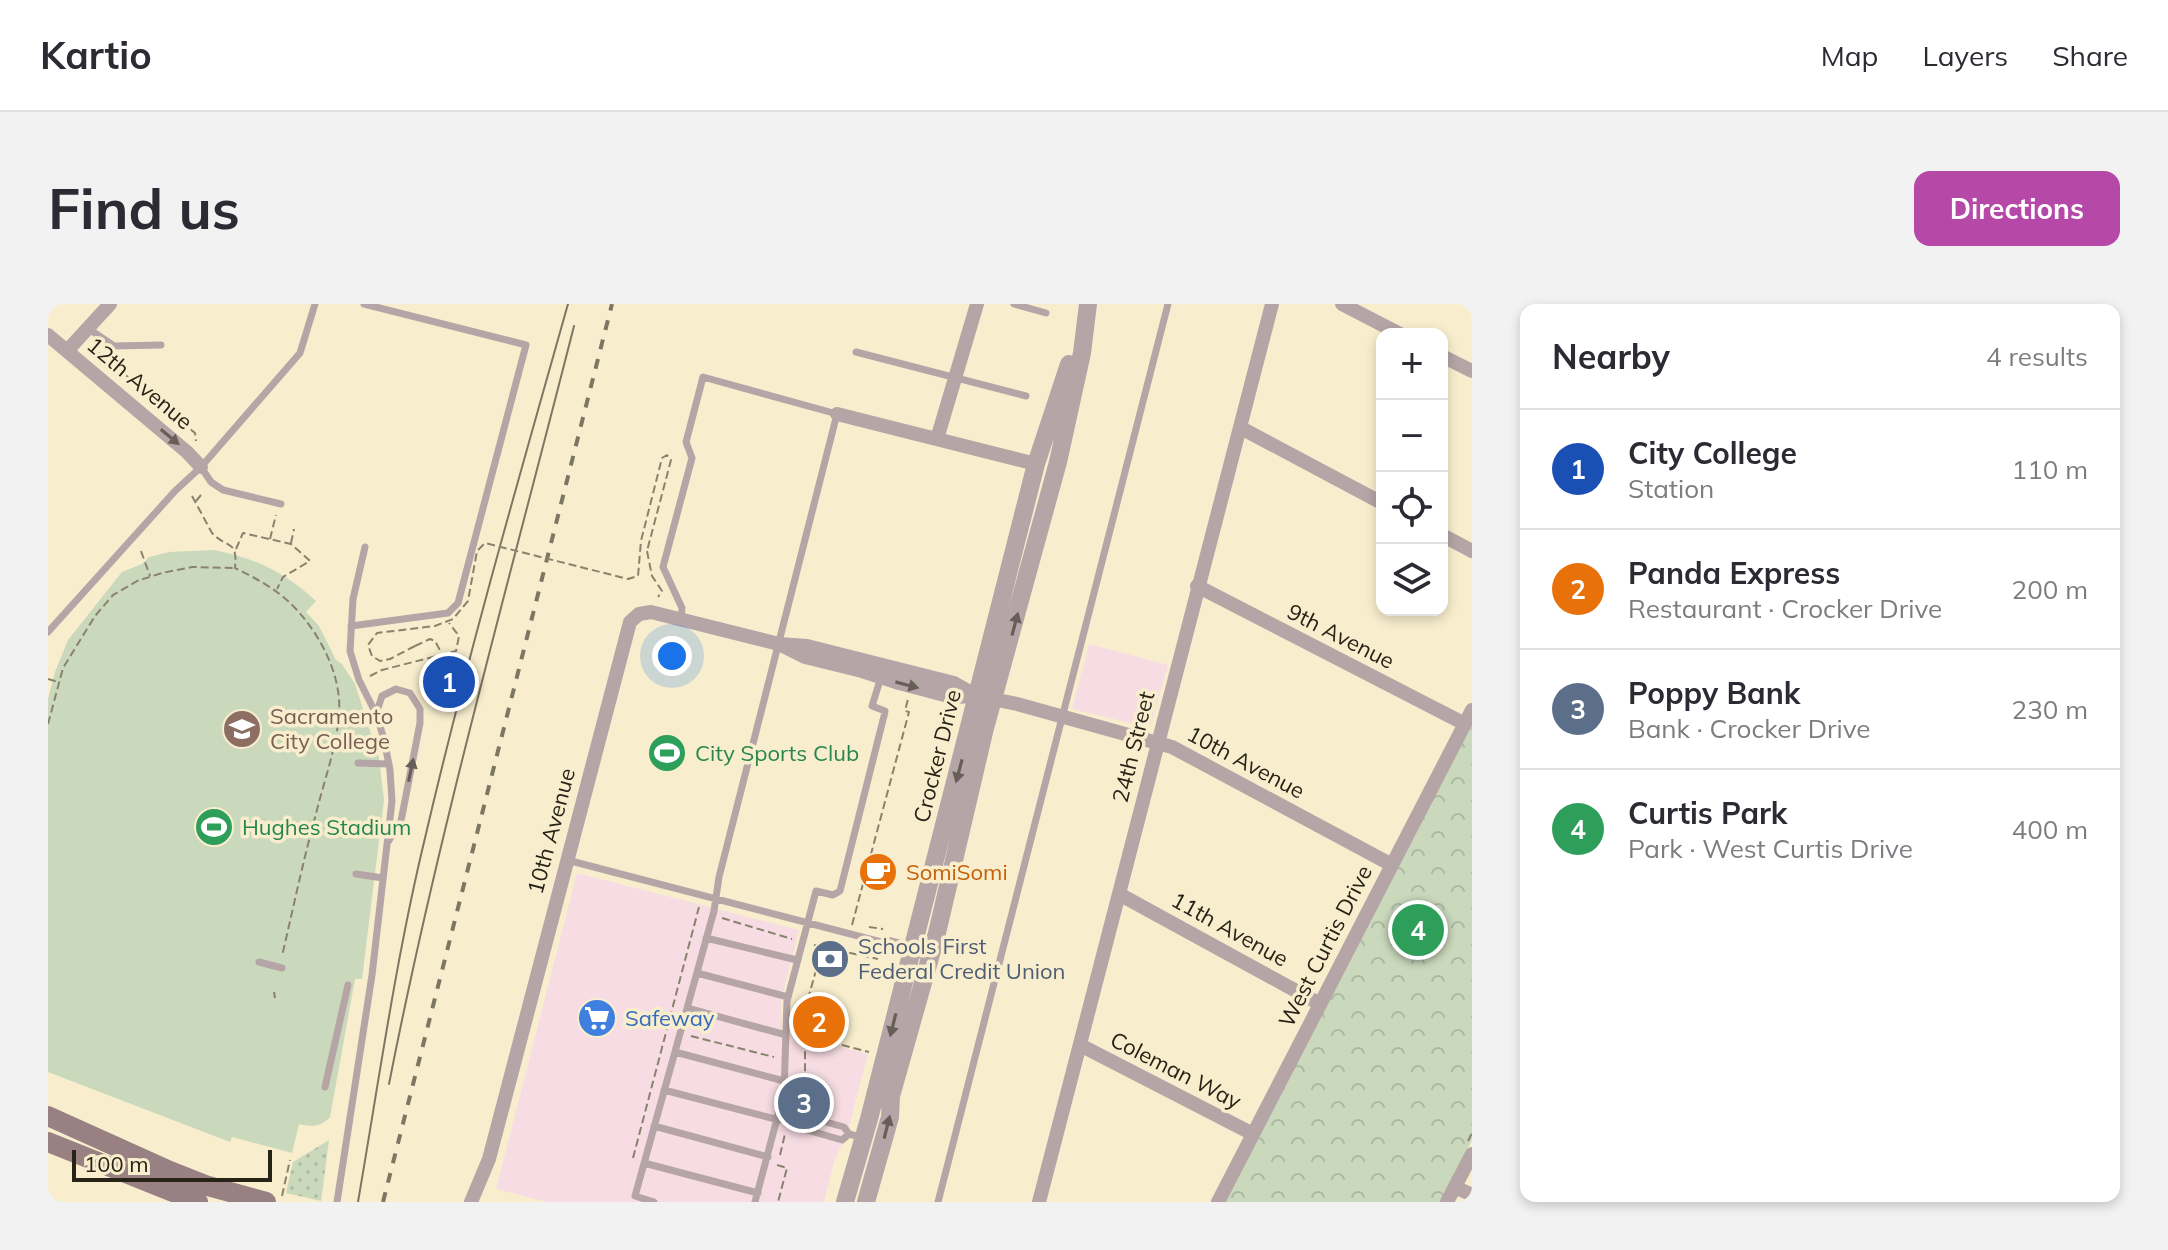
<!DOCTYPE html>
<meta charset="utf-8">
<style>
body{margin:0;font-family:Mulish,sans-serif;background:#f2f2f3;color:#2b2b33}
.controls{position:absolute;right:24px;top:24px;display:grid;overflow:hidden;border-radius:16px;box-shadow:0 4px 12px #0003}
.controls button{width:72px;height:72px;display:grid;place-items:center;padding:0;border:0;border-bottom:2px solid #e1e1e2;background:#fff;color:#2b2b33;font:40px sans-serif}
.scale{position:absolute;left:24px;bottom:20px;width:200px;box-sizing:border-box;padding-left:8px;border:4px solid #272317;border-top:0;font-size:22px;line-height:28px;white-space:nowrap;color:#272317;-webkit-text-stroke:6px #f8eece;paint-order:stroke}
.you{position:absolute;left:624px;top:352px;width:28px;height:28px;margin:-20px;border:6px solid #fff;border-radius:50%;background:#1a73e8;box-shadow:0 0 0 12px #1a73e833}
.badge{display:grid;place-items:center;width:52px;height:52px;border-radius:50%;background:#b648a7;color:#fff;font-size:26px;font-weight:700}
.pin{position:absolute;translate:-50% -50%;border:4px solid #fff;box-shadow:0 2px 8px #0006}
.list{margin:0;padding:0;list-style:none}
h2{display:flex;justify-content:space-between;align-items:center;height:104px;margin:0;padding:0 32px;font-size:34px}
h2 small{font-size:26px;font-weight:400;color:#7c7c81}
.list li{display:grid;grid-template-columns:52px 1fr auto;gap:24px;align-items:center;box-sizing:border-box;height:120px;padding:0 32px;border-top:2px solid #e1e1e2}
.list b{display:block;font-size:30px;white-space:nowrap}
.list p{margin:0;font-size:26px;white-space:nowrap;color:#7c7c81}
.list em{font-size:26px;font-style:normal;color:#7c7c81}
.icon{flex:none;width:44px;height:44px;fill:none;stroke:currentColor;stroke-width:2;stroke-linecap:round;stroke-linejoin:round}
.map{position:relative;flex:none;width:1424px;height:898px;overflow:hidden;border-radius:16px}
header{display:flex;align-items:center;gap:48px;box-sizing:border-box;height:112px;padding:0 40px;background:#fff;border-bottom:2px solid #e1e1e2}
header strong{font-size:38px}
nav{display:flex;gap:44px;margin-inline-start:auto;font-size:28px}
.intro{display:flex;align-items:center;justify-content:space-between;box-sizing:border-box;height:192px;padding:0 48px}
h1{margin:0;font-size:56px}
.button{padding:20px 36px;border-radius:16px;background:#b648a7;color:#fff;font-size:28px;font-weight:700}
main{display:flex;gap:48px;padding:0 48px}
aside{flex:1;background:#fff;border-radius:16px;box-shadow:0 4px 12px #0003}
.map>svg:first-child{display:block}
</style>
<header>
<strong>Kartio</strong>
<nav><a>Map</a><a>Layers</a><a>Share</a></nav>
</header>
<div class="intro"><h1>Find us</h1><a class="button">Directions</a></div>
<main>
<div class="map">
<svg width="1424" height="898" viewBox="0 0 1424 898">
<defs>
<pattern id="grass-dots" width="8" height="8" patternUnits="userSpaceOnUse" patternTransform="scale(2)"><rect width="8" height="8" fill="#cad8bc"/><path d="M2 2h.1M6 6h.1" fill="none" stroke="#aeb9a1" stroke-width="1.8" stroke-linecap="round"/></pattern>
<pattern id="park-crowns" width="20" height="18" patternUnits="userSpaceOnUse" patternTransform="scale(2)"><rect width="20" height="18" fill="#cad8bc"/><path d="M2 6a3 3 0 1 1 6 0M12 15a3 3 0 1 1 6 0" fill="none" stroke="#aeb9a1"/></pattern>
</defs>
<rect width="100%" height="100%" fill="#f8eece"/>
<path fill="#f7dde3" d="M1041,340L1120,361L1103,420L1094,422L1024,405Z
M529,569L751,626L733,696L734,727L820,750L800,826L786,858L776,898H499L448,885Z"/>
<path fill="url(#grass-dots)" d="M281,836L273,897L238,889L245,858Z"/>
<path fill="url(#park-crowns)" d="M1424,417V836L1392,898H1176Z"/>
<path fill="#cad8bc" d="M166,246C209,255 235,267 268,297L258,308L271,322L288,356L294,360L307,380L331,454L336,496L314,675H307L282,813C274,823 262,823 251,820L244,849L184,833L182,838L0,768V395L7,368L20,336L74,268L94,260L101,253L121,248Z"/>
<g fill="none" stroke-linecap="round" stroke-linejoin="round">
<path stroke="#89826d" stroke-width="2" stroke-dasharray="8 4" stroke-linecap="butt" d="M39,46L50,48L147,129L148,137
M144,192L164,229C179,245 190,235 187,264C207,274 227,284 243,300C270,326 294,370 291,409C289,443 276,476 268,510C255,557 245,605 234,652
M148,197L153,191
M222,235L228,211
M243,239L246,225
M188,245L195,229L243,240L262,257L235,273L229,285
M93,247L102,272
M599,247L604,272L614,287L610,293
M367,342L382,335L387,337L395,352L388,377L374,389
M322,372L334,366L408,347L411,332L401,319
M0,375L10,378
M389,377L429,388
M0,420L15,364L47,312L65,291L89,277L114,269L144,263L186,264
M674,614L744,635
M804,621L861,408L857,407L860,395
M821,623L835,625
M766,641L830,655
M226,688L227,694
M643,732L726,753
M759,732L821,748
M746,800L753,779L757,776V706L775,641
M1420,837L1424,829
M732,851L737,830
M585,854L651,603
M729,861L739,864L730,898
M234,892L242,856"/>
<path stroke="#b6a5a6" stroke-width="7" d="M966,0L998,9
M41,25L66,42L113,41
M808,48L978,92
M153,163L163,178L175,186L233,200
M303,322L400,309L410,299L478,41L316,0
M0,328L127,187L153,163L252,49L267,0
M328,410L334,392L348,385L362,389L372,405V419L353,517L340,538
M310,459L341,460
M519,556L837,639
M308,570L335,574
M658,634L749,656
M211,658L234,664
M649,669L740,693
M639,704L738,731
M627,748L736,777
M277,783L300,681
M616,786L731,816
M738,814L741,815L745,822L794,836L801,830
M741,815L749,810L796,823L801,830L816,834
M606,822L720,853
M596,859L710,889
M289,898L324,671L344,497L342,466L336,435L328,410L311,376L302,347L305,295L317,243
M606,898L587,892L666,607L671,573L789,110L655,73L638,138L644,154L615,263L634,304L633,315
M707,898L736,788L739,697L768,587L785,591L792,587L836,412L837,407L824,402L833,373
M890,898L1120,0"/>
<path stroke="#b6a5a6" stroke-width="14" d="M1294,0L1352,30
M0,31L139,148L153,163
M19,47L62,0
M1394,52L1424,67
M789,110L988,160
M1193,124L1334,199
M889,135L929,0
M1394,231L1424,247
M1149,282L1417,420
M929,392L906,379L759,342L731,340L757,353L814,367L851,379L904,393L929,392L969,400L1124,443L1344,561
M1071,590L1272,700
M837,639L882,650
M1032,741L1205,830
M1407,883L1424,891
M423,898L441,855L582,318L591,310L603,308L731,340
M991,898L1224,0
M1170,898L1424,406
M1399,898L1424,850"/>
<path stroke="#b6a5a6" stroke-width="18" d="M797,898L821,815L988,160L1021,60
M818,898L842,813L843,792L889,629L937,424L1010,158L1034,49L1040,0"/>
<path stroke="#998183" stroke-width="20" d="M0,812L122,867L160,882L218,898
M0,838L150,898"/>
<path stroke="#7d7662" stroke-width="2" d="M341,780C391,525 462,274 526,22
M310,898C331,776 348,654 377,534C419,354 470,177 520,0"/>
<path stroke="#7d7662" stroke-width="4" stroke-dasharray="10 10" stroke-linecap="butt" d="M335,898L564,0"/>
<path stroke="#89826d" stroke-width="2" stroke-dasharray="8 4" stroke-linecap="butt" d="M367,342L342,355L332,357L324,352L320,341L329,329L387,322L405,315L420,297L429,247L437,239L580,275L590,272L593,237L614,154L619,151L623,156L599,247"/>
</g>
<defs><path id="oneway-solid" d="M-6-.8H1V-3.2L6.5 0L1 3.2V.8H-6Z" transform="scale(2)"/></defs>
<g fill="#675e57">
<use href="#oneway-solid" transform="translate(122 133) rotate(40)"/>
<use href="#oneway-solid" transform="translate(967 320) rotate(-75)"/>
<use href="#oneway-solid" transform="translate(859 381) rotate(15)"/>
<use href="#oneway-solid" transform="translate(363 466) rotate(-78)"/>
<use href="#oneway-solid" transform="translate(911 467) rotate(105)"/>
<use href="#oneway-solid" transform="translate(845 721) rotate(104)"/>
<use href="#oneway-solid" transform="translate(839 823) rotate(-76)"/>
</g>
<defs>
<symbol id="university-disc" viewBox="-11 -11 22 22"><circle r="9.5" fill="#8d6e63" stroke="#f8eece"/><path d="M0-5L7-2L0 1L-7-2ZM-4 1L0 2.5L4 1V4Q0 6-4 4Z" fill="#fff"/></symbol>
<symbol id="stadium-disc" viewBox="-11 -11 22 22"><circle r="9.5" fill="#2e9e5b" stroke="#f8eece"/><path d="M0-5a6.5 5 0 1 0 0 10a6.5 5 0 1 0 0-10ZM-3.5-1.8h7v3.6h-7Z" fill="#fff"/></symbol>
<symbol id="cafe-disc" viewBox="-11 -11 22 22"><circle r="9.5" fill="#e8710a" stroke="#f8eece"/><path d="M-5.5-4.5H6V0H3Q3 3.5 0 3.5H-2.5Q-5.5 3.5-5.5 0ZM3-3.2v2h1.7v-2ZM-6 4.5H4V6H-6Z" fill="#fff"/></symbol>
<symbol id="bank-disc" viewBox="-11 -11 22 22"><circle r="9.5" fill="#5c6f8a" stroke="#f8eece"/><path d="M-6-4H6V4H-6ZM0-2.3a2.3 2.3 0 1 0 0 4.6a2.3 2.3 0 1 0 0-4.6Z" fill="#fff"/></symbol>
<symbol id="supermarket-disc" viewBox="-11 -11 22 22"><circle r="9.5" fill="#3f7fe0" stroke="#f8eece"/><path d="M-6-5.5h2.5l.6 2H6L4.5 2H-2.5L-4.4-4H-6ZM-1.5 3.2a1.3 1.3 0 1 0 .1 0ZM3 3.2a1.3 1.3 0 1 0 .1 0Z" fill="#fff"/></symbol>
</defs>
<g fill-rule="evenodd">
<use href="#university-disc" x="172" y="403" width="44" height="44"/>
<use href="#stadium-disc" x="597" y="427" width="44" height="44"/>
<use href="#stadium-disc" x="144" y="501" width="44" height="44"/>
<use href="#cafe-disc" x="808" y="546" width="44" height="44"/>
<use href="#bank-disc" x="760" y="633" width="44" height="44"/>
<use href="#supermarket-disc" x="527" y="692" width="44" height="44"/>
</g>
<g text-anchor="middle" dominant-baseline="central" stroke-width="7" stroke-linejoin="round" paint-order="stroke">
<g font-size="22" fill="#272317" stroke="#f8eece">
<text transform="translate(92 79) rotate(40)">12th Avenue</text>
<text transform="translate(1293 332) rotate(27)">9th Avenue</text>
<text transform="translate(1085 443) rotate(-76)">24th Street</text>
<text transform="translate(889 452) rotate(-76)">Crocker Drive</text>
<text transform="translate(1198 458) rotate(28)">10th Avenue</text>
<text transform="translate(503 527) rotate(-75)">10th Avenue</text>
<text transform="translate(1182 625) rotate(29)">11th Avenue</text>
<text transform="translate(1277 642) rotate(-63)">West Curtis Drive</text>
<text transform="translate(1128 766) rotate(27)">Coleman Way</text>
</g>
<g font-size="22" fill="#785e54" stroke="#f8eece" text-anchor="start">
<text x="222" y="412">Sacramento<tspan x="222" dy="25">City College</tspan></text>
</g>
<g font-size="22" fill="#27864d" stroke="#f8eece" text-anchor="start">
<text x="647" y="449">City Sports Club</text>
<text x="194" y="523">Hughes Stadium</text>
</g>
<g font-size="22" fill="#c56008" stroke="#f8eece" text-anchor="start">
<text x="858" y="568">SomiSomi</text>
</g>
<g font-size="22" fill="#4e5e75" stroke="#f8eece" text-anchor="start">
<text x="810" y="642">Schools First<tspan x="810" dy="25">Federal Credit Union</tspan></text>
</g>
<g font-size="22" fill="#366cbe" stroke="#f8eece" text-anchor="start">
<text x="577" y="714">Safeway</text>
</g>
</g>
</svg>
<div class="controls">
<button>+</button>
<button>−</button>
<button><svg class="icon" aria-label="locate" viewBox="0 0 24 24"><circle cx="12" cy="12" r="6"/><path d="M12 2v4M12 18v4M2 12h4M18 12h4"/></svg></button>
<button><svg class="icon" aria-label="layers" viewBox="0 0 24 24"><path d="M12 4l9 5-9 5-9-5zM3 14l9 5 9-5"/></svg></button>
</div>
<div class="scale">100 m</div>
<div class="you"></div>
<div class="pin badge" style="left:401px;top:378px;background:#1a4fb4">1</div>
<div class="pin badge" style="left:771px;top:718px;background:#e8710a">2</div>
<div class="pin badge" style="left:756px;top:799px;background:#5c6f8a">3</div>
<div class="pin badge" style="left:1370px;top:626px;background:#2e9e5b">4</div>
</div>
<aside>
<h2>Nearby<small>4 results</small></h2>
<ul class="list">
<li><span class="badge" style="background:#1a4fb4">1</span><div><b>City College</b><p>Station</p></div><em>110 m</em></li>
<li><span class="badge" style="background:#e8710a">2</span><div><b>Panda Express</b><p>Restaurant · Crocker Drive</p></div><em>200 m</em></li>
<li><span class="badge" style="background:#5c6f8a">3</span><div><b>Poppy Bank</b><p>Bank · Crocker Drive</p></div><em>230 m</em></li>
<li><span class="badge" style="background:#2e9e5b">4</span><div><b>Curtis Park</b><p>Park · West Curtis Drive</p></div><em>400 m</em></li>
</ul>
</aside>
</main>
